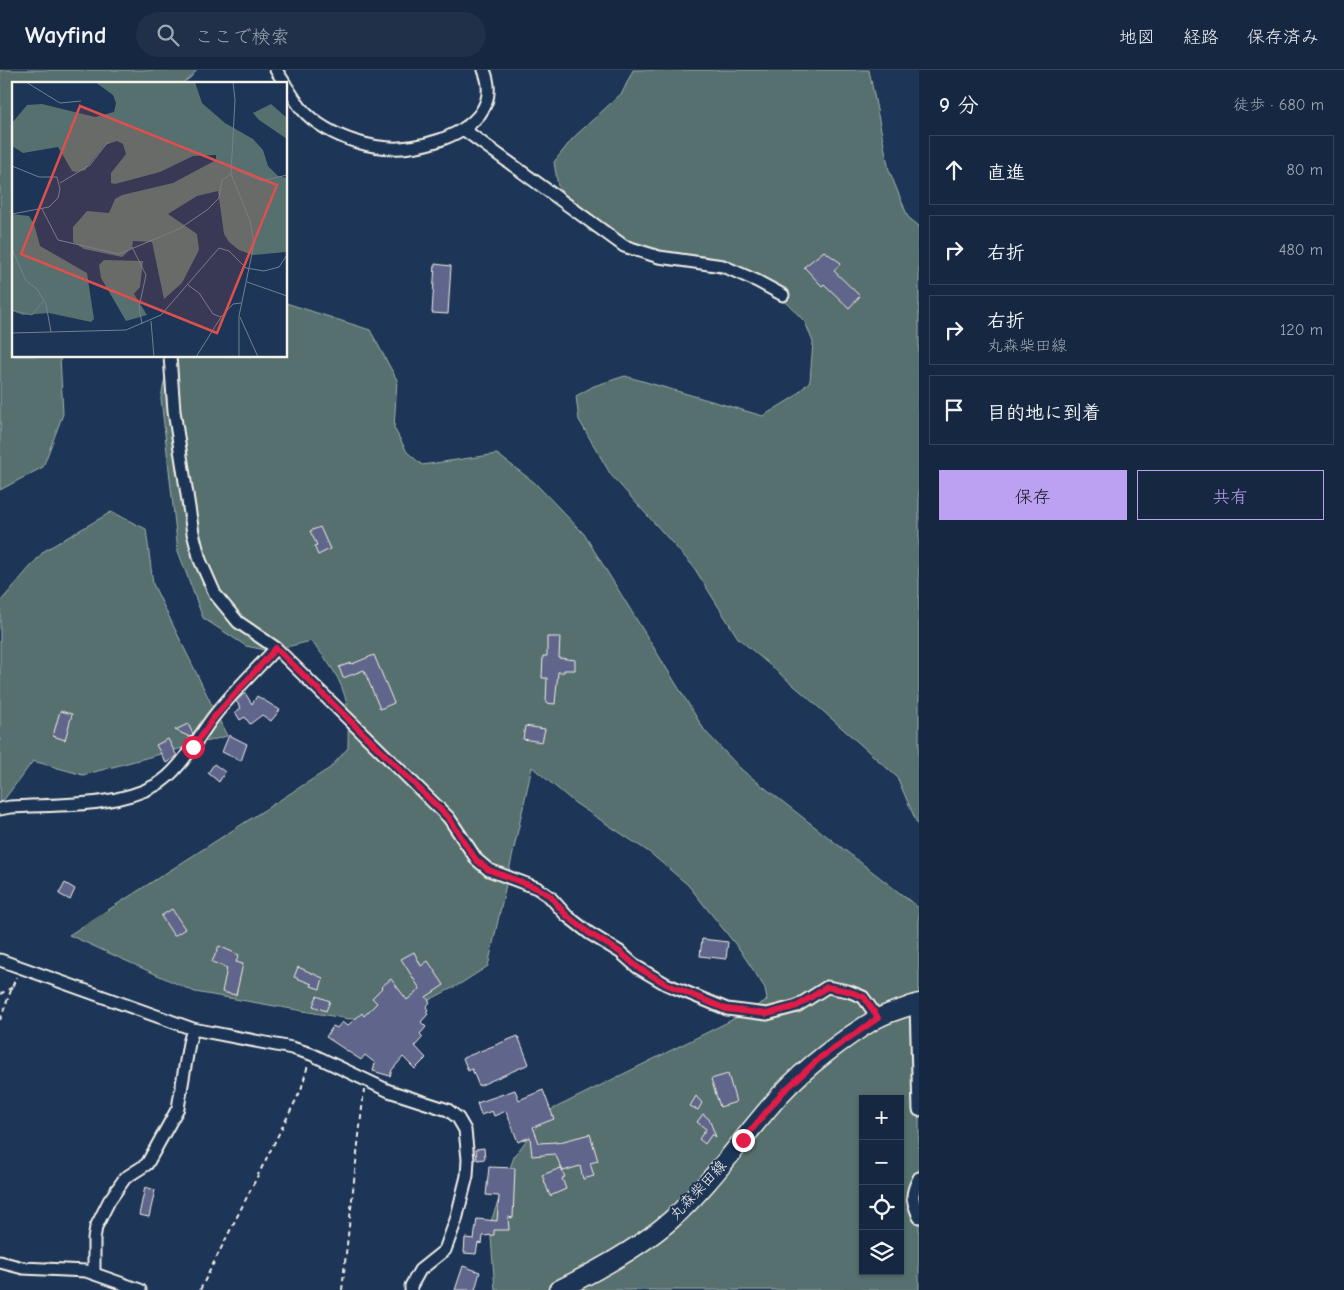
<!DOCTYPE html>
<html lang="ja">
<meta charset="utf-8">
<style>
body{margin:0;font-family:"Comic Neue","Klee One",sans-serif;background:#1f3048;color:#f1f3f6}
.controls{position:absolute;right:15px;bottom:15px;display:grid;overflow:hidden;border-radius:0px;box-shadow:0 1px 4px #0004}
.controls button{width:45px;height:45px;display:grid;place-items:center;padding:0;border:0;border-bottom:1px solid #35445a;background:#162841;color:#f1f3f6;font:25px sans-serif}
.stop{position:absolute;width:15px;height:15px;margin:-11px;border:4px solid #e11d48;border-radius:50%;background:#fff}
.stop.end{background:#e11d48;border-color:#fff;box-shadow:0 1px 5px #0008}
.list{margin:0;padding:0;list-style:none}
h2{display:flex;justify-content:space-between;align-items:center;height:65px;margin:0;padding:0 20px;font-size:21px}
h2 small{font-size:16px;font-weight:400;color:#9ea6b1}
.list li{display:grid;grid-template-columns:32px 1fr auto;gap:15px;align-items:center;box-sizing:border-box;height:70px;margin:0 10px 10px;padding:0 10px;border:1px solid #35445a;border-radius:0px}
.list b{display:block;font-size:19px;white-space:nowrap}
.list p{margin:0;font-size:16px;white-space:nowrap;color:#9ea6b1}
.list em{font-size:16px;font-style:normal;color:#9ea6b1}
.actions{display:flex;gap:10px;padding:15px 20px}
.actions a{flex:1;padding:11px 0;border:1px solid #bca0f2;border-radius:0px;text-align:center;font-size:18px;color:#bca0f2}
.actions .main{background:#bca0f2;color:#111}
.icon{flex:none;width:28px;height:28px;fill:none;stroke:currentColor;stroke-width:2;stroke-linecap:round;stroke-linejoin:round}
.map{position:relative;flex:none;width:919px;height:1220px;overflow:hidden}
header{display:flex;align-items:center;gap:30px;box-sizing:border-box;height:70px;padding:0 25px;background:#162841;border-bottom:1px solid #35445a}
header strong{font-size:24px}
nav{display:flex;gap:28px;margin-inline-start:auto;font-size:18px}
.search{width:350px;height:45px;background:#1f3048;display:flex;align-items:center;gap:12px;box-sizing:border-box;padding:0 18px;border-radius:28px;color:#9ea6b1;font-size:19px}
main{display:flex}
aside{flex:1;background:#162841}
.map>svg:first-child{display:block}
</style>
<header>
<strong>Wayfind</strong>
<div class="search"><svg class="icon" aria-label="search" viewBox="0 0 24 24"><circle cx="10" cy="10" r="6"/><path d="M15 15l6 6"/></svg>ここで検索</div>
<nav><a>地図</a><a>経路</a><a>保存済み</a></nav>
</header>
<main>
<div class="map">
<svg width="919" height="1220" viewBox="0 0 919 1220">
<rect width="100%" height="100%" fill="#1d3557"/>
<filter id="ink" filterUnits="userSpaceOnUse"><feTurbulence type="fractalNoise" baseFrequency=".02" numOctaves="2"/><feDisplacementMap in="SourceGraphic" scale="10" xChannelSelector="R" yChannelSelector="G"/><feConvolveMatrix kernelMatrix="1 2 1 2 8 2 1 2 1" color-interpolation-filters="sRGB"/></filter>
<g filter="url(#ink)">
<path fill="#55706e" stroke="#a4b0ab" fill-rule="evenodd" d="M0,0H197L190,8L181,14H14V286H60L63,344L43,397L0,420Z
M633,0H869L889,100L908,147L919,156V758L897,707L806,626L738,568L693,496L611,405L579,350L576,326L594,316L625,306L763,346L794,327L810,311L813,272L805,252L788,234L764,215L707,200L589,161L558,116L554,92L573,68L622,23Z
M286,233L370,260L397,310L394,358L407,382L422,395L497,384L535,413L584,464L705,661L742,700L919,838V1220H495L490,1154L514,1087L547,1042L728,952L767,930L765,918L740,880L688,815L649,782L575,733L532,697L488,896L460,914L404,943L349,949L195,922L69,865L330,698L348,678C348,664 349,648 347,635C342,609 328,591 311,571L270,581L246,576L203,548L178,481L161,328L169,286H286ZM863,1029H900V1201H863Z
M111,442L146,459L153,514L227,666L83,705L33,691L0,735V532L44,481Z"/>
<path fill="#60658b" stroke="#f4f1e8" d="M824,181L841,193L834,201L860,226L849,238L824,214L822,216L804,197Z
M435,194L451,196L448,244L432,243Z
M320,457L330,479L318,485L314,476L317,475L310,461Z
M547,567H560L559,588L575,590V600H564V602H558L555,634L546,633L547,608H542L543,586H547Z
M374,585L394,633L380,639L364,600L343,608L339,597L351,593L352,594Z
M245,623L252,634L257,626L280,640L271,651L262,645L250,654L245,647L240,650L235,642L241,638L236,631Z
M60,641L72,644L65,670L53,666Z
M188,654L193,664L190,667L175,660Z
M525,656L545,659L542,672L523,669Z
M229,665L247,674L241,691L222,682Z
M168,669L177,686L166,693L156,675Z
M214,694L225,702L219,712L208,703Z
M65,813L75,819L70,830L59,824Z
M172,839L185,859L174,866L161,846Z
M702,869L728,872L726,889L700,886Z
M219,876L239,885L236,892L243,894L236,925L222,922L227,898L212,892Z
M414,882L421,896L428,891L444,915L426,927L430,932L426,937L428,940L426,942L428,944L421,952L426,957L420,964L423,967L415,976L426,988L415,999L403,987L392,1000L390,1006L373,1001L375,993L365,985L361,990L326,967L333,956L337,958L342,952L347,956L362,943L364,946L377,933L372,928L382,918L381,917L391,909L407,930L420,919L401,889Z
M298,897L323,908L320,919L311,916L312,914L294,907Z
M317,926L330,931L326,941L313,936Z
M518,966L529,994L479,1016L472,999L468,1001L463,988Z
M728,1004L736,1032L720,1037L711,1009Z
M515,1020L519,1030L543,1020L554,1049L533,1057L539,1073L556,1072V1073L590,1064L598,1091L590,1093L594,1106L583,1109L580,1096L563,1101L555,1084L532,1086L530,1067L518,1072L506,1041L494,1046L492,1041L481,1045L477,1033Z
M696,1026L702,1033L698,1040L690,1036Z
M703,1044L709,1049L716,1067L712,1064L705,1074L699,1069L706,1059L697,1052Z
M484,1078L485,1089L477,1090L476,1079Z
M489,1097L515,1098L513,1148L508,1147L509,1160H494V1165L483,1166L482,1174L478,1173L476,1184L464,1183L465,1168L474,1169L477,1149L497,1151L499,1126L486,1125Z
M561,1098L565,1107L562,1108L566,1119L550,1126L542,1105Z
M145,1117L155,1120L149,1147L139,1145Z
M463,1196L480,1202L475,1220H455Z"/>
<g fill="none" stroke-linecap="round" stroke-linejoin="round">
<defs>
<path id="minor" d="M276,0L285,14
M286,16C291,23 296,32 301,38C314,54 337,66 357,72C374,77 392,80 410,77C449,72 504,48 484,0
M463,59L624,176L659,187L723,196L757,211L783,225
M170,286L174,341L193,463L200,490L215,524L238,552L276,578L449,748L477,790L489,800L537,818L550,827L566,845L589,863L620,882L637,897L666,914L727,939L767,944L797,936L827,917L848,921L863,927L878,948
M0,739L10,737C56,734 114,738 156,715C179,703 198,667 214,646C233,622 255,601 276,578
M0,890L193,959L292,978L311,984L389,1021L448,1040L458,1048L465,1060L468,1089L467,1106L456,1150L445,1180L420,1200L411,1216V1220
M916,934L919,1040
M919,1108C910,1126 912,1129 919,1147
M0,1192L23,1198L86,1201L140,1220
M94,1203V1169L96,1157L109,1131L125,1108L147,1094L178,1038L189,973L193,959"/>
<path id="primary" d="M558,1220C597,1201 639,1178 671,1150C713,1112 744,1065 781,1024C806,997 844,968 876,949C889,942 905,938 919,933"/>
</defs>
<use href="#minor" stroke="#f4f1e8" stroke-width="15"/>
<use href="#primary" stroke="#f4f1e8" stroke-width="21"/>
<path stroke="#f4f1e8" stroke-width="2" stroke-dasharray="5 4" stroke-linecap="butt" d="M0,924L13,917
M0,950L16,907
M200,1220L301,1020L308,995
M342,1220L364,1020"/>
<use href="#minor" stroke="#1d3557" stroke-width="11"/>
<use href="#primary" stroke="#1d3557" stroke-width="18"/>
</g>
</g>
<g fill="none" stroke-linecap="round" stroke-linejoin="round" filter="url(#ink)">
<path stroke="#e11d48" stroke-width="6" d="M193,677L215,646L276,578L449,748L476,790L489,800L537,818L550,826L566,845L589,863L620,882L637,897L666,914L726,939L767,944L797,936L827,917L848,921L864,927L878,948L821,987L782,1023L743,1070"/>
</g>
<g text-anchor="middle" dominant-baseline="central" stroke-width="4" stroke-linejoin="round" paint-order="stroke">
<g font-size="15" fill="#f4f1e8" stroke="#1d3557">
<text transform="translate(698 1120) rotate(-47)">丸森柴田線</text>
</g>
</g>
<g transform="translate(12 12)">
<rect width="275" height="275" fill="#1d3557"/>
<path d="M83,0H183L190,21L213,41L241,57L251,68L256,84L266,94L275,96L274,170L241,173L227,168L217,160L212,152L206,109L185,114L156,132L185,152L187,168L170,201L152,217L140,160L121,159L120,166L110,175L72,167L61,160V145L75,129L97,131L103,117L110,113L161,101L204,78V73L181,74L148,90L103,102L99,101V91L114,72L111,62L105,59L93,63L73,88L64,90L60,89L46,65L11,71L0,64V41L15,23L30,22L83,35L102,30L104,21L101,13ZM259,22L275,36V57L247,38L241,31ZM0,132L17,134L22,142L28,164L75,191L82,237L79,240L37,231L11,233L0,229ZM92,178L131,179L128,205L122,212L135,233L114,239L89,196L87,183Z" fill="#55706e"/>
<path fill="none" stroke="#738091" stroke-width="1" d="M14,0L48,21L69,19M221,0L223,18L219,92L238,139L242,162L227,234V275M0,84L27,95H45L48,107L46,116L37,125L0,132M220,86L250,99L275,93M48,101L78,83L96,60M30,127L46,158L107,172L167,147L195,128L207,116L210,98L219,92M120,165L134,193L127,225L130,242M0,167L14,199L25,207L34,222L39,250M235,200L275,214M176,203L187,211L201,232L209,235M0,228L20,233L31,219M228,235L246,275M139,239L142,275M0,251L114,248L149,233L207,166L217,169L234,186L252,189L267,185L275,173M184,275L209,235L221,222L229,221"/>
<path fill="#dc504e" fill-opacity="0.15" stroke="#dc504e" stroke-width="2.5" d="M68,24L265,103L205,251L9,172Z"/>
<rect width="275" height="275" fill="none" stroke="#f4f1e8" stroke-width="2.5"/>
</g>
</svg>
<div class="controls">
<button>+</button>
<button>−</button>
<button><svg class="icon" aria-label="locate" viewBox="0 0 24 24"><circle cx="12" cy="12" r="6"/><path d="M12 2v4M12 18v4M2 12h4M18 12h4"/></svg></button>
<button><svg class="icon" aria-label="layers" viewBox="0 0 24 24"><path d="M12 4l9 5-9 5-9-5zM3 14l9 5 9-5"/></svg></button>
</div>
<div class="stop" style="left:193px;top:677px"></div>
<div class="stop end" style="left:743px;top:1070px"></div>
</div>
<aside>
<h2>9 分<small>徒歩 · 680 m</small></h2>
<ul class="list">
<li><svg class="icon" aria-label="ahead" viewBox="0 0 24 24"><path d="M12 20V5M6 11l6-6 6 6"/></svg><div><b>直進</b></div><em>80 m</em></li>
<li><svg class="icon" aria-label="right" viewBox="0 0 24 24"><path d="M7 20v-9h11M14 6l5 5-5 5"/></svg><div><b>右折</b></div><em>480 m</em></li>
<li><svg class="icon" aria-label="right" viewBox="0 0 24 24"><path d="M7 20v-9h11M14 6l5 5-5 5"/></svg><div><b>右折</b><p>丸森柴田線</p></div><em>120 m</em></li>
<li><svg class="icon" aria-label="arrive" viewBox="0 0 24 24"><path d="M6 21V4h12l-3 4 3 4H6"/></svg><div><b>目的地に到着</b></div></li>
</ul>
<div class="actions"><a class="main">保存</a><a>共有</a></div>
</aside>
</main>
